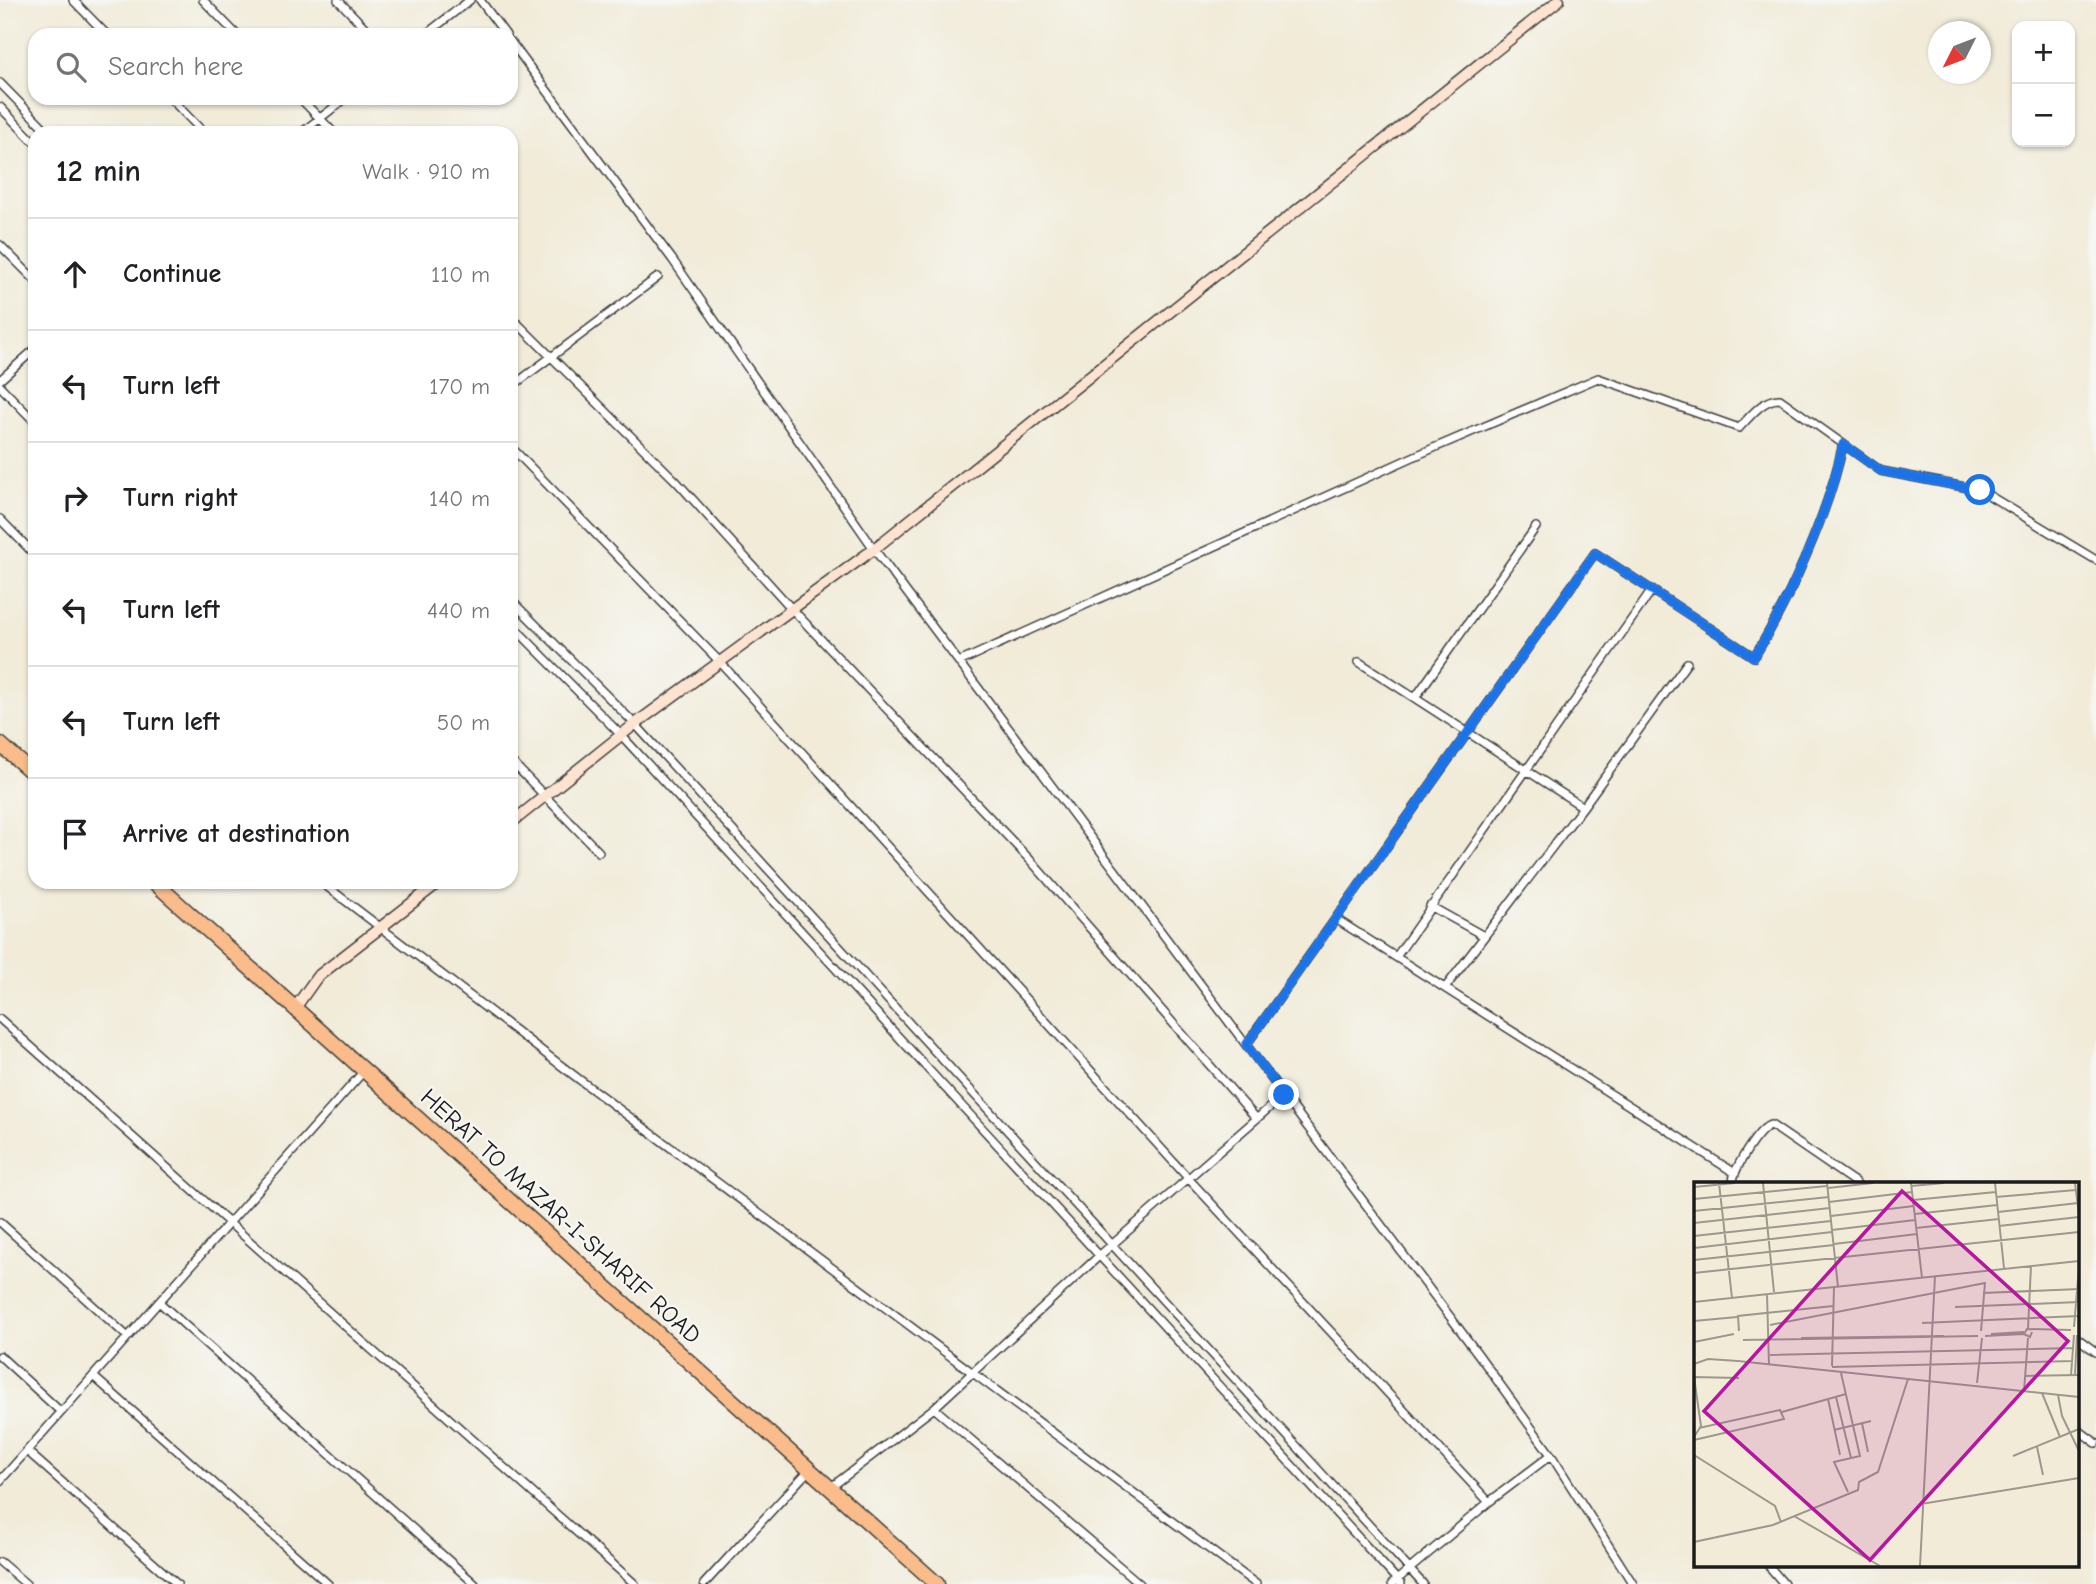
<!DOCTYPE html>
<meta charset="utf-8">
<style>
body{margin:0;font-family:"Comic Neue",sans-serif;background:#f2f2f2;color:#202124}
.controls{position:absolute;right:21px;top:21px;display:grid;overflow:hidden;border-radius:14px;box-shadow:0 2px 5px #0004}
.controls button{width:63px;height:63px;display:grid;place-items:center;padding:0;border:0;border-bottom:2px solid #e0e0e0;background:#fff;color:#202124;font:35px sans-serif}
.compass{position:absolute;left:1928px;top:21px;width:63px;height:63px;border-radius:50%;background:#fff;box-shadow:0 2px 5px #0004;rotate:228deg}
.stop{position:absolute;width:21px;height:21px;margin:-16px;border:5px solid #1a73e8;border-radius:50%;background:#fff}
.stop.end{background:#1a73e8;border-color:#fff;box-shadow:0 2px 7px #0008}
.list{margin:0;padding:0;list-style:none}
h2{display:flex;justify-content:space-between;align-items:center;height:91px;margin:0;padding:0 28px;font-size:30px}
h2 small{font-size:23px;font-weight:400;color:#757577}
.list li{display:grid;grid-template-columns:46px 1fr auto;gap:21px;align-items:center;box-sizing:border-box;height:112px;padding:0 28px;border-top:2px solid #e0e0e0}
.list b{display:block;font-size:26px;white-space:nowrap}
.list em{font-size:23px;font-style:normal;color:#757577}
.icon{flex:none;width:38px;height:38px;fill:none;stroke:currentColor;stroke-width:2;stroke-linecap:round;stroke-linejoin:round}
.map{position:relative;flex:none;width:2096px;height:1584px;overflow:hidden}
.search{position:absolute;background:#fff;box-shadow:0 2px 5px #0004;left:28px;top:28px;width:490px;height:77px;display:flex;align-items:center;gap:18px;box-sizing:border-box;padding:0 24px;border-radius:21px;color:#757577;font-size:26px}
.panel{position:absolute;background:#fff;box-shadow:0 2px 5px #0004;left:28px;top:126px;width:490px;height:763px;border-radius:21px}
.map>svg:first-child{display:block}
</style>
<div class="map">
<svg width="2096" height="1584" viewBox="0 0 2096 1584">
<rect width="100%" height="100%" fill="#f6f6f2"/>
<filter id="ink" filterUnits="userSpaceOnUse"><feTurbulence type="fractalNoise" baseFrequency=".0143" numOctaves="2"/><feDisplacementMap in="SourceGraphic" scale="14" xChannelSelector="R" yChannelSelector="G"/><feConvolveMatrix kernelMatrix="1 2 1 2 8 2 1 2 1" color-interpolation-filters="sRGB"/></filter>
<filter id="wash" filterUnits="userSpaceOnUse"><feTurbulence type="fractalNoise" baseFrequency=".00686" numOctaves="4" result="noise"/><feDisplacementMap in="SourceGraphic" scale="28" xChannelSelector="R" yChannelSelector="G"/><feGaussianBlur stdDeviation="1.57" result="paint"/><feColorMatrix in="noise" values="0 0 0 0 0 0 0 0 0 0 0 0 0 0 0 0 0 1.4 0 .05"/><feComposite in="paint" operator="in"/></filter>
<g filter="url(#wash)">
<rect width="100%" height="100%" fill="#f1ebd8"/>
</g>
<g filter="url(#ink)">
<g fill="none" stroke-linecap="round" stroke-linejoin="round">
<defs>
<path id="street" d="M73,0L107,35
M203,0L237,35
M338,0L372,35
M480,0L506,35
M425,35L470,0
M511,42L672,259L874,549L1478,1354L1551,1455L1633,1584
M0,83L49,133
M170,98L204,133
M300,98L334,133
M0,107L35,143
M301,133L346,98
M0,245L35,280
M511,317L677,482L792,609L1031,861L1256,1118
M0,380L35,349
M0,386L35,422
M511,387L658,277
M511,447L720,662L1188,1178L1489,1502
M0,519L35,555
M511,600L635,724L1423,1584
M511,624L622,736L1401,1584
M959,662L1415,456L1598,378L1739,428C1750,417 1763,398 1780,399L1881,471L1980,490L2096,560
M1359,662L1583,807
M1415,698L1536,527
M511,761L599,852
M321,882L580,1080L1256,1584
M1430,906L1484,936
M1336,919L1735,1173
M1396,957L1652,590
M1445,988L1583,807L1687,663
M0,1019L635,1584
M1246,1045L1595,553L1754,657C1789,601 1830,509 1843,444
M1733,1183C1732,1171 1759,1127 1771,1125L1856,1183
M0,1222L128,1337
M159,1302L475,1584
M2077,1338L2096,1352
M0,1356L61,1412
M93,1376L328,1584
M934,1408L1140,1584
M2077,1429L2096,1443
M27,1451L177,1584
M0,1481L364,1071
M830,1488L934,1408L1099,1256L1284,1095
M0,1562L26,1584
M1768,1565L1784,1584
M704,1584L810,1469
M1392,1584L1489,1502L1551,1455"/>
<path id="secondary" d="M511,823L635,724L874,549L1559,0
M295,1008L317,977L439,882"/>
<path id="highway" d="M0,744L35,775
M154,882L937,1584"/>
</defs>
<use href="#street" stroke="#3c3b38" stroke-width="10"/>
<use href="#secondary" stroke="#3c3b38" stroke-width="13"/>
<use href="#highway" stroke="#3c3b38" stroke-width="17"/>
<use href="#street" stroke="#fff" stroke-width="7"/>
<use href="#secondary" stroke="#fde4d0" stroke-width="10"/>
<use href="#highway" stroke="#f9bc8a" stroke-width="14"/>
</g>
</g>
<g fill="none" stroke-linecap="round" stroke-linejoin="round" filter="url(#ink)">
<path stroke="#1a73e8" stroke-width="9" d="M1284,1095L1246,1045L1595,553L1754,657C1789,601 1830,508 1843,444L1881,471L1980,490"/>
</g>
<g text-anchor="middle" dominant-baseline="central" stroke-width="5" stroke-linejoin="round" paint-order="stroke">
<g font-size="24" fill="#1c1c1c" stroke="#f6f6f2">
<text transform="translate(561 1216) rotate(42)">HERAT TO MAZAR-I-SHARIF ROAD</text>
</g>
</g>
<g transform="translate(1694 1182)">
<rect width="385" height="385" fill="#f1ebd8"/>
<path fill="none" stroke="#9c988d" stroke-width="2" d="M25,1L38,116M69,1L80,110M133,1L144,105M217,1L228,96M301,1L310,86M381,1L385,34M217,4L250,1M0,5L41,1M134,6L179,1M302,15L382,8M0,17L133,4M219,18L302,10M135,20L218,10M0,29L135,15M304,30L384,21M221,32L303,23M137,34L220,24M0,41L136,26M305,44L385,35M222,46L305,37M138,48L221,38M0,54L137,39M140,62L223,52M0,66L138,50M0,78L140,63M0,91L385,50M289,111L385,107M73,112L75,183M0,120L385,79M261,125L385,120M0,139L43,135M228,141L385,134M76,143L291,101L287,149M380,145L385,85M334,147L337,84M45,149L44,134L139,124M338,150L336,155L330,152L333,147L377,148M297,152L330,150M291,154L330,152M107,156L250,154M49,158L284,154M0,160L40,152M76,173L379,166M0,182L14,177L44,179L385,215M138,184L140,105M138,185L379,179M147,191L166,274L140,280L154,310M377,193L380,153M381,193L383,153M331,194L385,193M0,195L7,244L0,255M0,195L45,196M283,201L288,156M330,209L334,156M348,211L366,255M364,213L368,234L385,269M142,215L157,276M134,217L146,273M88,230L152,212M168,241L174,270M140,248L177,239M0,258L90,237L86,228L5,246M343,265L349,293M0,273L81,324L87,340M319,274L385,247M227,322L385,296M100,334L186,384M0,360L79,343L164,308L165,300L184,290L214,197M226,384L241,94"/>
<path fill="#b5179e" fill-opacity="0.15" stroke="#b5179e" stroke-width="3.5" d="M208,9L374,159L176,378L10,229Z"/>
<rect width="385" height="385" fill="none" stroke="#1c1c1c" stroke-width="3.5"/>
</g>
</svg>
<div class="controls">
<button>+</button>
<button>−</button>
</div>
<svg class="compass" viewBox="-18 -18 36 36"><path d="M0-13l5 13h-10z" fill="#e53935"/><path d="M0 13l5-13h-10z" fill="#757577"/></svg>
<div class="stop" style="left:1980px;top:490px"></div>
<div class="stop end" style="left:1284px;top:1095px"></div>
<div class="search"><svg class="icon" aria-label="search" viewBox="0 0 24 24"><circle cx="10" cy="10" r="6"/><path d="M15 15l6 6"/></svg>Search here</div>
<section class="panel">
<h2>12 min<small>Walk · 910 m</small></h2>
<ul class="list">
<li><svg class="icon" aria-label="ahead" viewBox="0 0 24 24"><path d="M12 20V5M6 11l6-6 6 6"/></svg><div><b>Continue</b></div><em>110 m</em></li>
<li><svg class="icon" aria-label="left" viewBox="0 0 24 24"><path d="M17 20v-9H6M10 6l-5 5 5 5"/></svg><div><b>Turn left</b></div><em>170 m</em></li>
<li><svg class="icon" aria-label="right" viewBox="0 0 24 24"><path d="M7 20v-9h11M14 6l5 5-5 5"/></svg><div><b>Turn right</b></div><em>140 m</em></li>
<li><svg class="icon" aria-label="left" viewBox="0 0 24 24"><path d="M17 20v-9H6M10 6l-5 5 5 5"/></svg><div><b>Turn left</b></div><em>440 m</em></li>
<li><svg class="icon" aria-label="left" viewBox="0 0 24 24"><path d="M17 20v-9H6M10 6l-5 5 5 5"/></svg><div><b>Turn left</b></div><em>50 m</em></li>
<li><svg class="icon" aria-label="arrive" viewBox="0 0 24 24"><path d="M6 21V4h12l-3 4 3 4H6"/></svg><div><b>Arrive at destination</b></div></li>
</ul>
</section>
</div>
